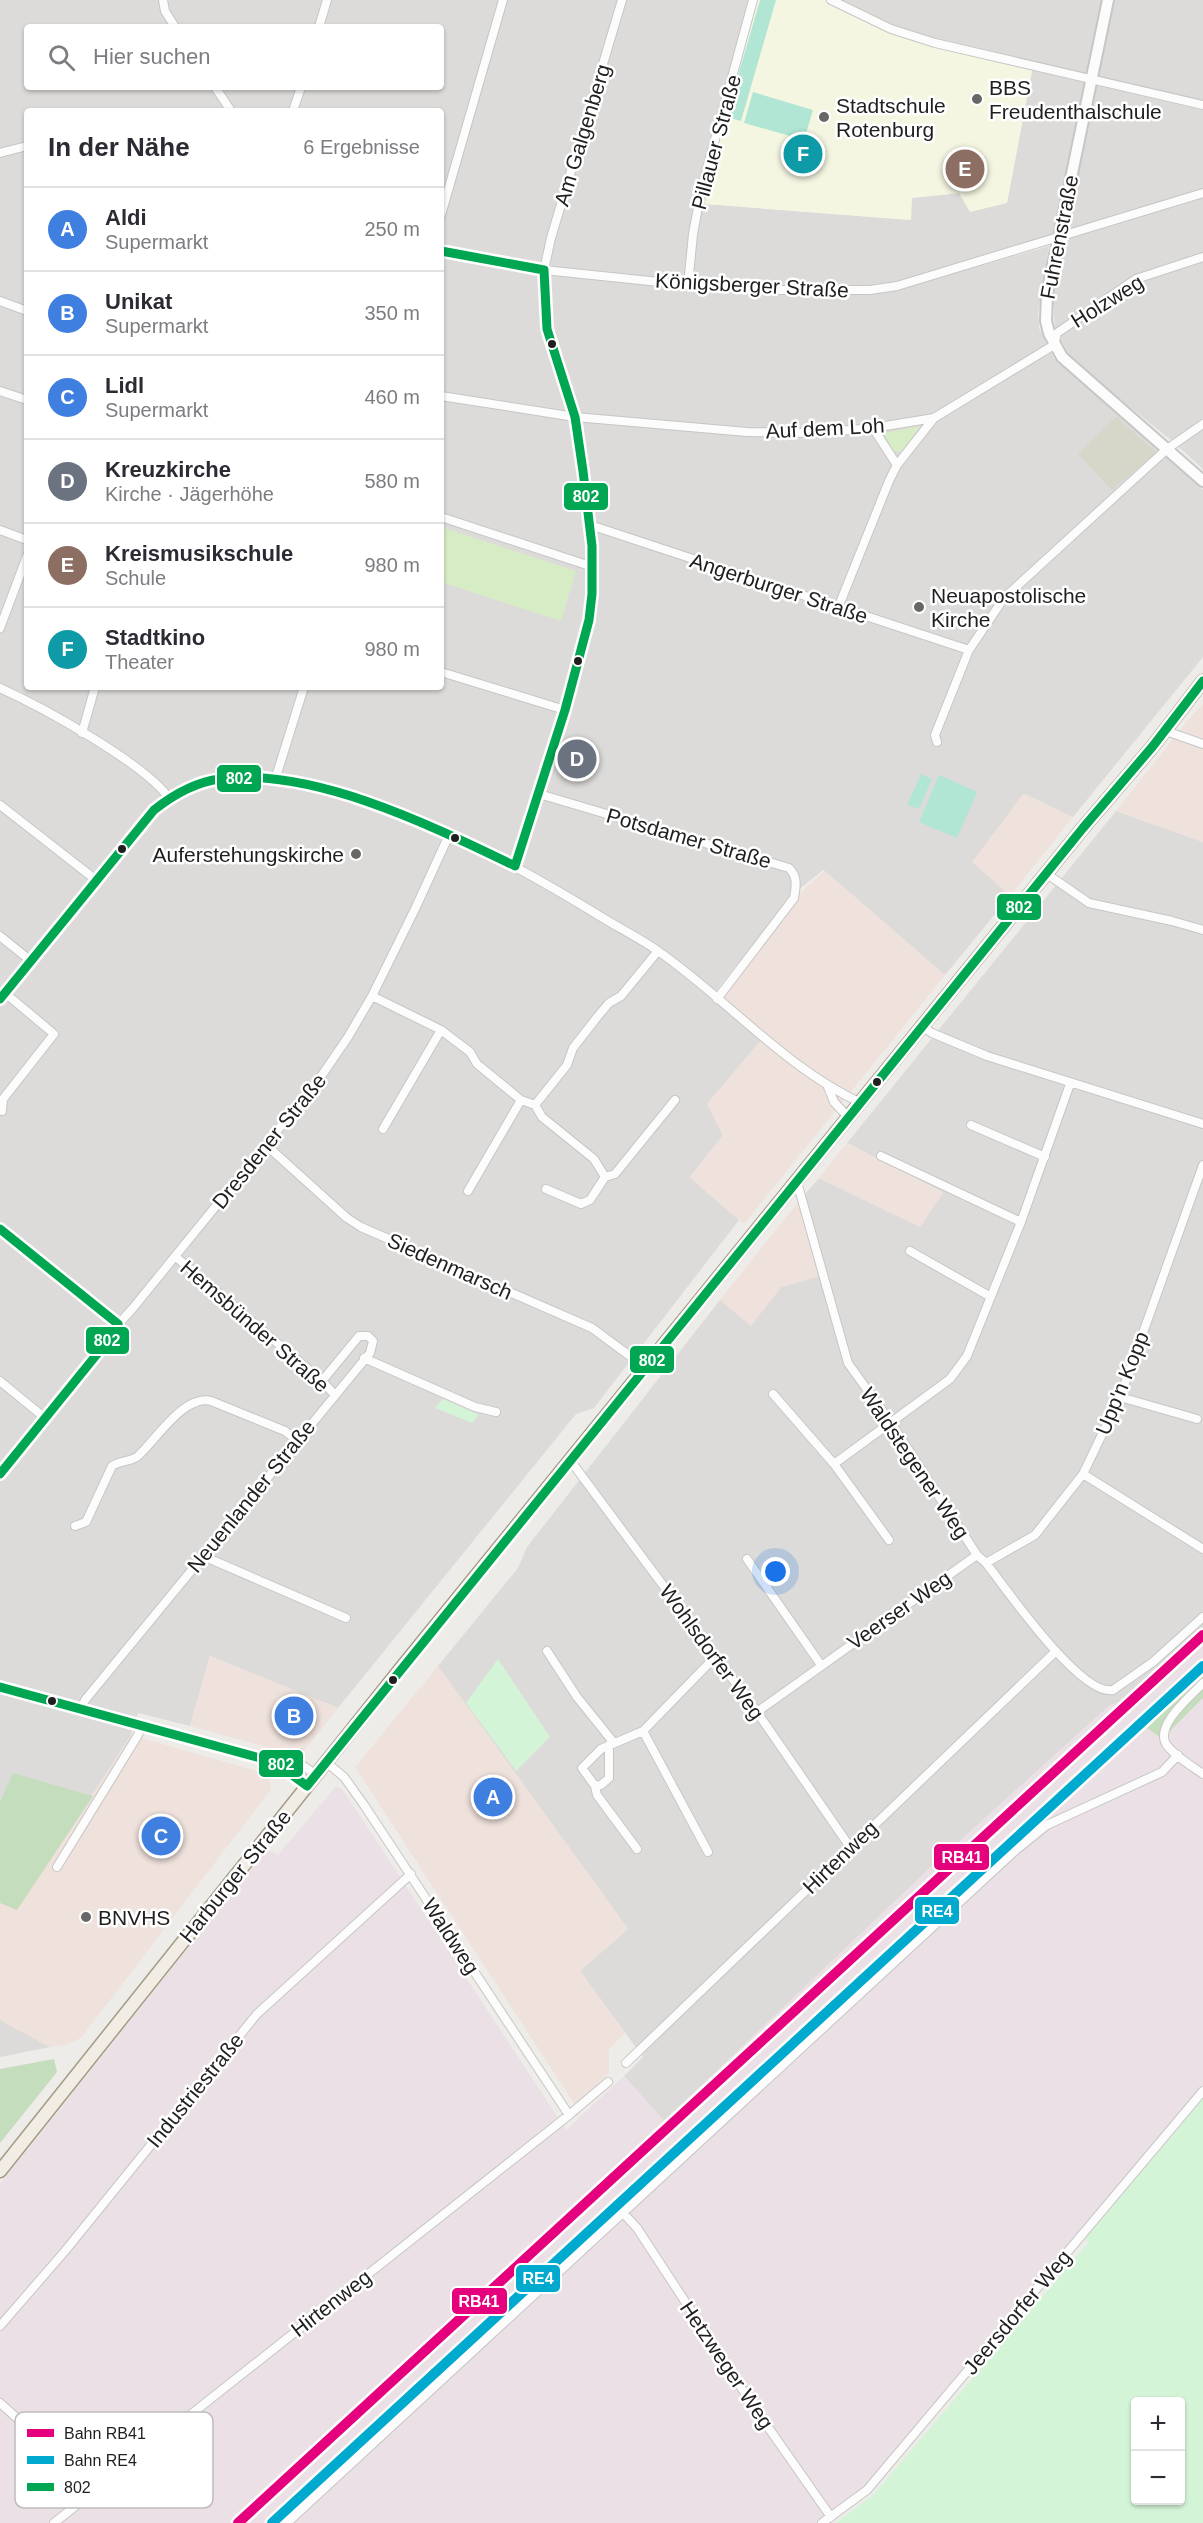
<!DOCTYPE html>
<html lang="de">
<meta charset="utf-8">
<style>
body{margin:0;font-family:Arial,sans-serif;background:#f2f2f3;color:#2b2b33}
.controls{position:absolute;right:18px;bottom:18px;display:grid;overflow:hidden;border-radius:6px;box-shadow:0 2px 4px #0004}
.controls button{width:54px;height:54px;display:grid;place-items:center;padding:0;border:0;border-bottom:2px solid #e1e1e2;background:#fff;color:#2b2b33;font:30px sans-serif}
.you{position:absolute;left:776px;top:1572px;width:21px;height:21px;margin:-15px;border:4px solid #fff;border-radius:50%;background:#1a73e8;box-shadow:0 0 0 9px #1a73e833}
.badge{display:grid;place-items:center;width:39px;height:39px;border-radius:50%;background:#676765;color:#fff;font-size:20px;font-weight:700}
.pin{position:absolute;translate:-50% -50%;border:3px solid #fff;box-shadow:0 2px 6px #0006}
.list{margin:0;padding:0;list-style:none}
h2{display:flex;justify-content:space-between;align-items:center;height:78px;margin:0;padding:0 24px;font-size:26px}
h2 small{font-size:20px;font-weight:400;color:#7c7c81}
.list li{display:grid;grid-template-columns:39px 1fr auto;gap:18px;align-items:center;box-sizing:border-box;height:84px;padding:0 24px;border-top:2px solid #e1e1e2}
.list b{display:block;font-size:22px;white-space:nowrap}
.list p{margin:0;font-size:20px;white-space:nowrap;color:#7c7c81}
.list em{font-size:20px;font-style:normal;color:#7c7c81}
.icon{flex:none;width:33px;height:33px;fill:none;stroke:currentColor;stroke-width:2;stroke-linecap:round;stroke-linejoin:round}
.map{position:relative;flex:none;width:1203px;height:2523px;overflow:hidden}
.search{position:absolute;background:#fff;box-shadow:0 2px 4px #0004;left:24px;top:24px;width:420px;height:66px;display:flex;align-items:center;gap:15px;box-sizing:border-box;padding:0 21px;border-radius:6px;color:#7c7c81;font-size:22px}
.panel{position:absolute;background:#fff;box-shadow:0 2px 4px #0004;left:24px;top:108px;width:420px;height:582px;border-radius:6px}
.map>svg:first-child{display:block}
</style>
<div class="map">
<svg width="1203" height="2523" viewBox="0 0 1203 2523">
<rect width="100%" height="100%" fill="#edece8"/>
<path fill="#dcdbd9" fill-rule="evenodd" d="M0,0H756L706,204L910,220L911,198L960,193L1007,203L1033,65L1092,80L1058,239L985,261L984,265L1049,246L1038,313L1039,328L1054,358L1203,490V657L1073,817L1024,794L973,862L1010,896L945,975L823,870L791,896L711,997L762,1039L707,1104L723,1135L690,1177L739,1220L594,1408L576,1414L338,1708L210,1656L190,1726L138,1713L131,1735L93,1796L13,1774L0,1801ZM27,27H441V87H27ZM27,111H441V687H27Z
M837,0H1105L1088,75L936,40L891,26Z
M1115,0H1203V469L1171,440L1081,368L1070,357L1055,328L1053,302L1081,150Z
M1116,811L1203,842V1630L1127,1699L1109,1706L931,1867L664,2121L624,2076L643,2057L580,1971L628,1929L438,1666L518,1568L527,1547L720,1300L751,1325L781,1287L818,1276L799,1201L819,1178L920,1227L942,1192L847,1143Z
M0,2020L50,2047L0,2057Z"/>
<path fill="#efe1dc" d="M1203,704V842L1116,811L1187,721Z
M1023,794L1073,817L1010,896L972,862Z
M825,871L945,975L744,1224L690,1178L723,1135L707,1104L764,1037L717,999L794,898Z
M847,1143L943,1193L920,1227L819,1178Z
M799,1201L818,1277L781,1287L751,1326L720,1300Z
M210,1656L338,1708L300,1756L190,1726Z
M438,1666L628,1929L580,1971L625,2033L609,2049V2073L575,2105L355,1767Z
M131,1735L267,1774L271,1789L81,2038L66,2045L50,2047L0,2020V1903L17,1909Z"/>
<path fill="#ebe0e6" d="M1203,1630V1668L692,2141L1146,1727L1162,1739L1203,1698V2088L866,2489L818,2523H0V2184L267,1849L278,1855L336,1786L343,1790L566,2130L624,2076L664,2121L931,1867L1109,1706L1127,1699Z"/>
<path fill="#f5f6e2" d="M756,0H823L890,32L935,48L1032,71L1007,203L970,212L959,193L912,198L911,220L705,204L726,107Z"/>
<path fill="#d6d7c9" d="M1116,417L1156,452L1112,490L1078,454Z"/>
<path fill="#d6ecc5" d="M920,426L904,449L899,452L892,450L884,433Z
M441,527L576,571L561,621L441,582Z"/>
<path fill="#c4ddbc" d="M1203,1676V1698L1162,1739L1146,1727Z
M13,1773L93,1796L17,1910L0,1903V1801Z
M54,2059L57,2072L0,2143V2069Z"/>
<path fill="#d4f4d8" fill-rule="evenodd" d="M443,1399L479,1415L472,1423L435,1408Z
M498,1659L550,1737L516,1771L466,1703Z
M1203,2099V2523H836L874,2494L1088,2243L1085,2239ZM1136,2402H1180V2500H1136Z"/>
<path fill="#b1e6d5" d="M760,0H776L741,121L726,117Z
M753,92L813,110L804,140L744,123Z
M921,774L932,779L919,809L907,805Z
M939,775L977,792L957,838L919,822Z"/>
<g fill="none" stroke-linecap="round" stroke-linejoin="round">
<defs>
<path id="minor" d="M163,0L165,11L175,27
M831,0L891,29L935,43L1203,105
M319,27L327,0
M215,87L231,111
M293,111L301,87
M0,153L27,146
M441,215L503,0
M441,251L544,270L688,285L770,290H870L897,286L1203,193
M688,285L693,234L701,191L753,0
M0,301L27,311
M0,391L27,400
M441,396L575,417L747,432L815,433L873,428L934,418L1054,345L1057,333L1136,279L1203,257
M873,428L897,465
M441,517L593,567
M590,525L969,650
M0,530L27,540
M838,608L889,481L897,465L934,418
M0,628L27,556
M441,672L565,710
M0,688C42,707 144,763 169,798
M1163,730L1203,744
M82,733L95,687
M937,742L935,735L969,650L1004,598L1167,449L1203,424
M275,780L304,687
M539,794L789,868C798,877 796,886 794,898L717,999
M0,805L96,880
M515,866L565,710L589,620L592,594V546L575,417L552,346L545,311L544,270L551,238L622,0
M1047,874L1089,903L1172,921L1203,930
M0,936L31,961
M372,996L441,1030L470,1052L477,1064L521,1100L535,1105L567,1065L573,1048L598,1016L609,1003L621,996L658,951
M0,999L154,810C174,794 195,783 219,779C243,775 268,779 292,783C404,803 507,859 603,918C621,929 641,939 658,951C727,999 784,1067 861,1103
M923,1027L932,1033L987,1056L1203,1124
M828,1087L834,1102L849,1118
M535,1105L542,1117L594,1159L605,1177L615,1174L675,1100
M2,1111L3,1099L54,1034L5,993
M971,1125L1045,1157
M383,1129L441,1030
M266,1145L347,1218L361,1227L592,1328L646,1368
M881,1156L1021,1222
M797,1182L848,1363L891,1423L977,1555L986,1563C1006,1589 1081,1697 1113,1690L1153,1662L1203,1617
M546,1189L581,1204L590,1200L605,1177
M468,1191L521,1100
M0,1229L118,1324
M910,1251L991,1297
M176,1257L322,1381L335,1395
M364,1358L475,1407L496,1412
M0,1381L45,1418
M773,1394L834,1464L889,1540
M1120,1397L1197,1419
M570,1460L757,1712L850,1847
M834,1464L950,1379L967,1356L1021,1222L1070,1084
M0,1474L106,1343L112,1331L133,1308L320,1078L348,1037L372,996L415,909L449,835
M1083,1474L1203,1549
M75,1526L86,1522L112,1466C120,1460 131,1462 138,1456C156,1440 184,1394 211,1401L285,1431L297,1441
M203,1556L346,1618
M747,1559L821,1665
M986,1563L1035,1535L1083,1474L1120,1397L1203,1165
M547,1651L577,1697L614,1743
M1203,1683C1191,1696 1155,1725 1166,1744C1174,1756 1192,1766 1203,1774
M0,1687L264,1760C275,1762 292,1761 299,1764C305,1766 310,1771 316,1775
M81,1709L85,1700L370,1353L373,1341L368,1336H359L322,1381
M757,1712L977,1555
M643,1731L708,1852
M609,1745V1778L601,1785L595,1786L582,1768L601,1749L643,1731L716,1656
M326,1762L344,1777L364,1805L569,2115
M282,1764L288,1772L307,1786
M595,1786L597,1795L637,1849
M57,1867L138,1735L141,1726
M626,2063L1055,1652
M624,2214L637,2228L754,2407L831,2517
M0,2326L65,2251L257,2014L411,1874
M0,2403L96,2489
M54,2523L569,2115L608,2082
M287,2523L1016,1850L1047,1825L1162,1772L1178,1755
M822,2523L867,2490L1203,2091"/>
<path id="tertiary" d="M1108,0L1047,294L1046,321L1049,333L1062,357L1203,481"/>
<path id="primary" d="M0,2171L402,1667L1083,828L1153,746L1203,681"/>
</defs>
<use href="#minor" stroke="#c6c6c4" stroke-width="10"/>
<use href="#tertiary" stroke="#c6c6c4" stroke-width="14"/>
<use href="#primary" stroke="#a39c84" stroke-width="15"/>
<use href="#minor" stroke="#fcfcfc" stroke-width="8"/>
<use href="#tertiary" stroke="#fcfcfc" stroke-width="10"/>
<use href="#primary" stroke="#f1ede5" stroke-width="12"/>
<defs>
<path id="bus-1" d="M0,999L154,810C173,795 195,782 220,779C313,767 432,826 515,866L565,710L589,620L592,594V546L583,471L575,417L547,329L544,270L441,251
M0,1229L118,1324L106,1343L0,1474
M0,1687L282,1764L288,1772L307,1786L1083,828L1153,746L1203,681"/>
</defs>
<use href="#bus-1" stroke="#fff" stroke-width="14"/>
<use href="#bus-1" stroke="#00a651" stroke-width="9"/>
<defs>
<path id="rail-1" d="M238,2523L1203,1635"/>
<path id="rail-2" d="M272,2523L1203,1666"/>
</defs>
<use href="#rail-1" stroke="#fff" stroke-width="15"/>
<use href="#rail-2" stroke="#fff" stroke-width="15"/>
<use href="#rail-1" stroke="#e5007d" stroke-width="10"/>
<use href="#rail-2" stroke="#00a9ce" stroke-width="10"/>
</g>
<g fill="#676765" stroke="#fff" stroke-width="2">
<circle cx="977" cy="99" r="6"/>
<circle cx="824" cy="117" r="6"/>
<circle cx="919" cy="607" r="6"/>
<circle cx="356" cy="854" r="6"/>
<circle cx="86" cy="1917" r="6"/>
</g>
<g fill="#1f1f1f" stroke="#fff" stroke-width="2">
<circle cx="552" cy="344" r="5"/>
<circle cx="578" cy="661" r="5"/>
<circle cx="455" cy="838" r="5"/>
<circle cx="122" cy="849" r="5"/>
<circle cx="877" cy="1082" r="5"/>
<circle cx="393" cy="1680" r="5"/>
<circle cx="52" cy="1701" r="5"/>
</g>
<g text-anchor="middle" dominant-baseline="central" stroke-width="5" stroke-linejoin="round" paint-order="stroke">
<g font-size="21" fill="#1f1f1f" stroke="#fff" text-anchor="start">
<text x="989" y="87">BBS<tspan x="989" dy="24">Freudenthalschule</tspan></text>
<text x="836" y="105">Stadtschule<tspan x="836" dy="24">Rotenburg</tspan></text>
<text x="931" y="595">Neuapostolische<tspan x="931" dy="24">Kirche</tspan></text>
<text x="344" y="854" text-anchor="end">Auferstehungskirche</text>
<text x="98" y="1917">BNVHS</text>
</g>
<g font-size="21" fill="#1f1f1f" stroke="#fff">
<text transform="translate(582 135) rotate(-73)">Am Galgenberg</text>
<text transform="translate(716 142) rotate(-75)">Pillauer Straße</text>
<text transform="translate(1059 237) rotate(-79)">Fuhrenstraße</text>
<text transform="translate(752 285) rotate(3)">Königsberger Straße</text>
<text transform="translate(1107 301) rotate(-32)">Holzweg</text>
<text transform="translate(825 428) rotate(-3)">Auf dem Loh</text>
<text transform="translate(779 588) rotate(18)">Angerburger Straße</text>
<text transform="translate(689 838) rotate(16)">Potsdamer Straße</text>
<text transform="translate(269 1141) rotate(-51)">Dresdener Straße</text>
<text transform="translate(450 1266) rotate(24)">Siedenmarsch</text>
<text transform="translate(255 1326) rotate(41)">Hemsbünder Straße</text>
<text transform="translate(1122 1383) rotate(-68)">Upp'n Kopp</text>
<text transform="translate(915 1463) rotate(56)">Waldstegener Weg</text>
<text transform="translate(251 1496) rotate(-51)">Neuenlander Straße</text>
<text transform="translate(899 1610) rotate(-35)">Veerser Weg</text>
<text transform="translate(712 1652) rotate(54)">Wohlsdorfer Weg</text>
<text transform="translate(840 1857) rotate(-44)">Hirtenweg</text>
<text transform="translate(235 1876) rotate(-51)">Harburger Straße</text>
<text transform="translate(451 1936) rotate(57)">Waldweg</text>
<text transform="translate(195 2090) rotate(-51)">Industriestraße</text>
<text transform="translate(331 2303) rotate(-38)">Hirtenweg</text>
<text transform="translate(1017 2312) rotate(-50)">Jeersdorfer Weg</text>
<text transform="translate(727 2365) rotate(56)">Hetzweger Weg</text>
</g>
</g>
<rect x="15" y="2412" width="198" height="96" rx="9" fill="#fff" stroke="#bcbcbc" stroke-width="1.5"/>
<rect x="27" y="2429" width="27" height="8" fill="#e5007d"/>
<rect x="27" y="2456" width="27" height="8" fill="#00a9ce"/>
<rect x="27" y="2483" width="27" height="8" fill="#00a651"/>
<g font-size="16" fill="#1f1f1f">
<text x="64" y="2439">Bahn RB41</text>
<text x="64" y="2466">Bahn RE4</text>
<text x="64" y="2493">802</text>
</g>
<g stroke="#fff" stroke-width="2">
<rect x="563" y="482" width="46" height="29" rx="6" fill="#00a651"/>
<rect x="216" y="764" width="46" height="29" rx="6" fill="#00a651"/>
<rect x="996" y="893" width="46" height="28" rx="6" fill="#00a651"/>
<rect x="85" y="1326" width="45" height="29" rx="6" fill="#00a651"/>
<rect x="629" y="1345" width="46" height="29" rx="6" fill="#00a651"/>
<rect x="258" y="1749" width="46" height="29" rx="6" fill="#00a651"/>
<rect x="933" y="1843" width="57" height="28" rx="6" fill="#e5007d"/>
<rect x="914" y="1896" width="46" height="29" rx="6" fill="#00a9ce"/>
<rect x="515" y="2264" width="46" height="29" rx="6" fill="#00a9ce"/>
<rect x="451" y="2287" width="57" height="28" rx="6" fill="#e5007d"/>
</g>
<g font-size="16" text-anchor="middle" font-weight="bold" fill="#fff">
<text x="586" y="502">802</text>
<text x="239" y="784">802</text>
<text x="1019" y="913">802</text>
<text x="107" y="1346">802</text>
<text x="652" y="1366">802</text>
<text x="281" y="1770">802</text>
<text x="962" y="1863">RB41</text>
<text x="937" y="1917">RE4</text>
<text x="538" y="2284">RE4</text>
<text x="479" y="2307">RB41</text>
</g>
</svg>
<div class="controls">
<button>+</button>
<button>−</button>
</div>
<div class="you"></div>
<div class="pin badge" style="left:493px;top:1797px;background:#3f7fe0">A</div>
<div class="pin badge" style="left:294px;top:1716px;background:#3f7fe0">B</div>
<div class="pin badge" style="left:161px;top:1836px;background:#3f7fe0">C</div>
<div class="pin badge" style="left:577px;top:759px;background:#6b7280">D</div>
<div class="pin badge" style="left:965px;top:169px;background:#8d6e63">E</div>
<div class="pin badge" style="left:803px;top:154px;background:#0f9aa8">F</div>
<div class="search"><svg class="icon" aria-label="search" viewBox="0 0 24 24"><circle cx="10" cy="10" r="6"/><path d="M15 15l6 6"/></svg>Hier suchen</div>
<section class="panel">
<h2>In der Nähe<small>6 Ergebnisse</small></h2>
<ul class="list">
<li><span class="badge" style="background:#3f7fe0">A</span><div><b>Aldi</b><p>Supermarkt</p></div><em>250 m</em></li>
<li><span class="badge" style="background:#3f7fe0">B</span><div><b>Unikat</b><p>Supermarkt</p></div><em>350 m</em></li>
<li><span class="badge" style="background:#3f7fe0">C</span><div><b>Lidl</b><p>Supermarkt</p></div><em>460 m</em></li>
<li><span class="badge" style="background:#6b7280">D</span><div><b>Kreuzkirche</b><p>Kirche · Jägerhöhe</p></div><em>580 m</em></li>
<li><span class="badge" style="background:#8d6e63">E</span><div><b>Kreismusikschule</b><p>Schule</p></div><em>980 m</em></li>
<li><span class="badge" style="background:#0f9aa8">F</span><div><b>Stadtkino</b><p>Theater</p></div><em>980 m</em></li>
</ul>
</section>
</div>
